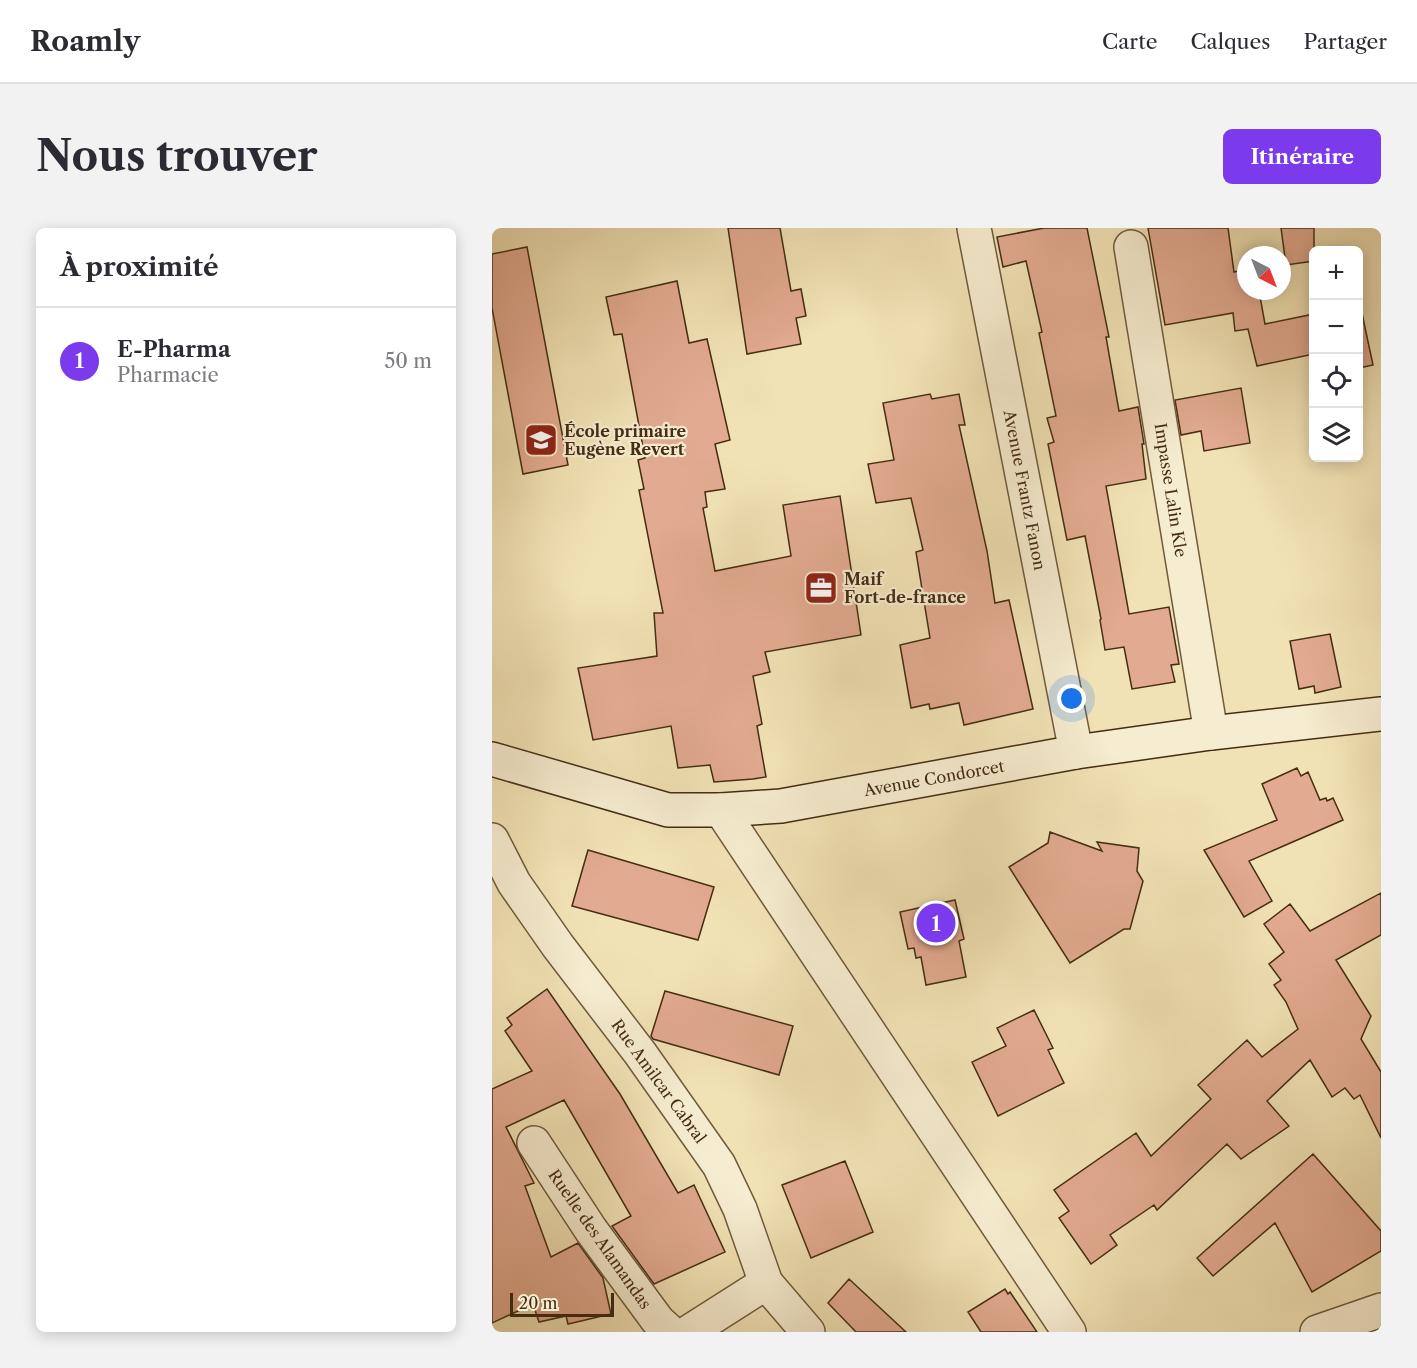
<!DOCTYPE html>
<html lang="fr">
<meta charset="utf-8">
<style>
body{margin:0;font-family:"Libre Caslon Text",serif;background:#f2f2f3;color:#2b2b33}
.controls{position:absolute;right:18px;top:18px;display:grid;overflow:hidden;border-radius:9px;box-shadow:0 3px 15px #0003}
.controls button{width:54px;height:54px;display:grid;place-items:center;padding:0;border:0;border-bottom:2px solid #e1e1e2;background:#fff;color:#2b2b33;font:30px sans-serif}
.compass{position:absolute;left:745px;top:18px;width:54px;height:54px;border-radius:50%;background:#fff;box-shadow:0 3px 15px #0003;rotate:138deg}
.scale{position:absolute;left:18px;bottom:15px;width:104px;box-sizing:border-box;padding-left:6px;border:3px solid #452d14;border-top:0;font-size:16px;line-height:21px;white-space:nowrap;color:#452d14;-webkit-text-stroke:4px #f6eccf;paint-order:stroke}
.you{position:absolute;left:580px;top:471px;width:21px;height:21px;margin:-15px;border:4px solid #fff;border-radius:50%;background:#1a73e8;box-shadow:0 0 0 9px #1a73e833}
.badge{display:grid;place-items:center;width:39px;height:39px;border-radius:50%;background:#7c3aed;color:#fff;font-size:20px;font-weight:700}
.pin{position:absolute;translate:-50% -50%;border:3px solid #fff;box-shadow:0 2px 6px #0006}
.list{margin:0;padding:0;list-style:none}
h2{display:flex;justify-content:space-between;align-items:center;height:78px;margin:0;padding:0 24px;font-size:26px}
h2 small{font-size:20px;font-weight:400;color:#7c7c81}
.list li{display:grid;grid-template-columns:39px 1fr auto;gap:18px;align-items:center;box-sizing:border-box;height:108px;padding:0 24px;border-top:2px solid #e1e1e2}
.list b{display:block;font-size:22px;white-space:nowrap}
.list p{margin:0;font-size:20px;white-space:nowrap;color:#7c7c81}
.list em{font-size:20px;font-style:normal;color:#7c7c81}
.icon{flex:none;width:33px;height:33px;fill:none;stroke:currentColor;stroke-width:2;stroke-linecap:round;stroke-linejoin:round}
.map{position:relative;flex:none;width:889px;height:1104px;overflow:hidden;border-radius:9px}
header{display:flex;align-items:center;gap:36px;box-sizing:border-box;height:84px;padding:0 30px;background:#fff;border-bottom:2px solid #e1e1e2}
header strong{font-size:28px}
nav{display:flex;gap:33px;margin-inline-start:auto;font-size:21px}
.intro{display:flex;align-items:center;justify-content:space-between;box-sizing:border-box;height:144px;padding:0 36px}
h1{margin:0;font-size:42px}
.button{padding:15px 27px;border-radius:9px;background:#7c3aed;color:#fff;font-size:21px;font-weight:700}
main{display:flex;gap:36px;padding:0 36px}
aside{flex:1;background:#fff;border-radius:9px;box-shadow:0 3px 15px #0003}
.map>svg:first-child{display:block}
</style>
<header>
<strong>Roamly</strong>
<nav><a>Carte</a><a>Calques</a><a>Partager</a></nav>
</header>
<div class="intro"><h1>Nous trouver</h1><a class="button">Itinéraire</a></div>
<main>
<aside>
<h2>À proximité<small></small></h2>
<ul class="list">
<li><span class="badge">1</span><div><b>E-Pharma</b><p>Pharmacie</p></div><em>50 m</em></li>
</ul>
</aside>
<div class="map">
<svg width="889" height="1104" viewBox="0 0 889 1104">
<rect width="100%" height="100%" fill="#f1e2b5"/>
<filter id="stains"><feTurbulence type="fractalNoise" baseFrequency=".00333" numOctaves="4"/><feColorMatrix values="0 0 0 0 .2 0 0 0 0 .09 0 0 0 0 .02 0 0 0 .5 -.17"/></filter>
<radialGradient id="worn" r=".72"><stop offset=".6" stop-color="#630" stop-opacity="0"/><stop offset="1" stop-color="#630" stop-opacity=".3"/></radialGradient>
<path fill="#e2aa90" stroke="#452d14" stroke-width="1.5" d="M236,0H288L299,63L309,61L314,88L304,90L309,116L255,126Z
M552,0H595L617,109H614L627,183L646,179L652,216H650L654,251L614,258L637,386L677,379L687,436L679,437L683,454L640,461L632,419L613,422L608,392L609,391L593,308L575,312L556,216L562,214L555,190L564,188L547,105L550,104L534,33L511,39L505,9Z
M656,0H736L742,44L754,41V63H767L773,96L822,86V126L765,138L756,101L743,103L741,85L673,97Z
M789,0H822V33L794,37Z
M35,19L76,237L31,246L0,80V26Z
M185,53L197,115L215,111L238,212L223,216L233,261L213,264L215,279L211,280L223,343L299,328L291,277L348,268L369,407L273,424L278,444L261,448L270,496L265,498L274,549L261,551L222,554L218,537L186,540L179,498L101,512L86,440L165,428L162,385H171L147,262L152,261L146,232L153,230L130,106L122,107L114,69Z
M867,76H868L881,137L867,140Z
M749,160L758,215L712,223L709,203L689,207L683,172Z
M438,166L440,171L467,166L473,197H467L495,323L503,375L517,372L541,481L472,497L467,475L438,481L437,476L419,480L408,417L438,410L424,324L431,322L419,270L384,275L376,236L402,232L391,175Z
M838,406L849,459L823,465L822,458L807,461L798,413Z
M805,540L809,548L816,544L828,572L834,570L835,573L841,570L851,592L757,633L780,673L752,689L712,622L785,592L770,556Z
M558,604L610,623L605,614L647,620L645,643L651,653L638,701H632L578,735L517,639L556,615Z
M96,622L222,659L206,712L80,678Z
M889,665V707L844,732L879,788L869,811L889,844V910L868,867L862,871L853,860L840,869L818,832L775,873L797,898L749,931L735,916L665,982L662,977L618,1007L625,1017L599,1036L567,990L577,983L562,962L644,905L659,928L719,871L706,857L755,812L770,829L806,801L794,774L782,757L789,752L777,736L792,724L772,696L798,676L818,703Z
M463,672L472,711L467,713L474,749L434,757L429,729L424,730L422,720L416,721L408,684Z
M55,761L128,866L186,965L202,957L233,1024L162,1056L120,998L139,988L72,872L14,899L42,955L33,958L59,1029L86,1015L111,1050L119,1086L76,1096L74,1088L47,1094L41,1076L0,1095V861L40,843L13,803L20,797L15,790Z
M173,763L301,798L287,847L161,811L159,808Z
M542,782L561,820L556,822L572,855L506,888L480,834L514,818L505,800Z
M821,926L889,1003V1023L820,1064L783,995L721,1048L705,1030Z
M353,933L381,1004L319,1030L290,957Z
M357,1051L414,1104H364L336,1075Z
M513,1061L516,1066L518,1064L545,1104H489L476,1084Z"/>
<g fill="none" stroke-linecap="round" stroke-linejoin="round">
<defs>
<path id="minor" d="M482,0L584,524
M639,19L719,505
M229,582L577,1104
M42,915L99,1002L166,1093L178,1104
M197,1104L274,1055
M825,1104L889,1082"/>
<path id="tertiary" d="M0,612L22,655L66,718L148,825L227,937L248,981L274,1055L316,1104"/>
<path id="secondary" d="M0,531L176,582H229L289,578L584,524L719,505L889,486"/>
</defs>
<use href="#minor" stroke="#705a3c" stroke-width="36"/>
<use href="#tertiary" stroke="#705a3c" stroke-width="36"/>
<use href="#secondary" stroke="#452d14" stroke-width="36"/>
<use href="#minor" stroke="#f6eccf" stroke-width="33"/>
<use href="#tertiary" stroke="#f6eccf" stroke-width="33"/>
<use href="#secondary" stroke="#f6eccf" stroke-width="33"/>
</g>
<defs>
<symbol id="school-square" viewBox="-11 -11 22 22"><rect x="-9" y="-9" width="18" height="18" rx="4" fill="#8f2418" stroke="#f6eccf"/><path d="M0-5L7-2L0 1L-7-2ZM-4 1L0 2.5L4 1V4Q0 6-4 4Z" fill="#fff"/></symbol>
<symbol id="office-square" viewBox="-11 -11 22 22"><rect x="-9" y="-9" width="18" height="18" rx="4" fill="#8f2418" stroke="#f6eccf"/><path d="M-6-3h4V-5.5h4V-3h4V5H-6ZM-1-4.5V-3h2v-1.5ZM-6 0V1H6V0Z" fill="#fff"/></symbol>
</defs>
<g fill-rule="evenodd">
<use href="#school-square" x="30" y="193" width="38" height="38"/>
<use href="#office-square" x="310" y="341" width="38" height="38"/>
</g>
<g text-anchor="middle" dominant-baseline="central" stroke-width="4.5" stroke-linejoin="round" paint-order="stroke">
<g font-size="16" font-weight="bold" fill="#452d14" stroke="#f6eccf" text-anchor="start">
<text x="72" y="203">École primaire<tspan x="72" dy="18">Eugène Revert</tspan></text>
<text x="352" y="351">Maif<tspan x="352" dy="18">Fort-de-france</tspan></text>
</g>
<g font-size="16" fill="#452d14" stroke="#f6eccf">
<text transform="translate(533 262) rotate(79)">Avenue Frantz Fanon</text>
<text transform="translate(679 262) rotate(81)">Impasse Lalin Kle</text>
<text transform="translate(442 550) rotate(-10)">Avenue Condorcet</text>
<text transform="translate(167 853) rotate(54)">Rue Amilcar Cabral</text>
<text transform="translate(108 1011) rotate(55)">Ruelle des Alamandas</text>
</g>
</g>
<rect width="100%" height="100%" filter="url(#stains)"/>
<rect width="100%" height="100%" fill="url(#worn)"/>
</svg>
<div class="controls">
<button>+</button>
<button>−</button>
<button><svg class="icon" aria-label="locate" viewBox="0 0 24 24"><circle cx="12" cy="12" r="6"/><path d="M12 2v4M12 18v4M2 12h4M18 12h4"/></svg></button>
<button><svg class="icon" aria-label="layers" viewBox="0 0 24 24"><path d="M12 4l9 5-9 5-9-5zM3 14l9 5 9-5"/></svg></button>
</div>
<svg class="compass" viewBox="-18 -18 36 36"><path d="M0-13l5 13h-10z" fill="#e53935"/><path d="M0 13l5-13h-10z" fill="#7c7c81"/></svg>
<div class="scale">20 m</div>
<div class="you"></div>
<div class="pin badge" style="left:444px;top:695px">1</div>
</div>
</main>
